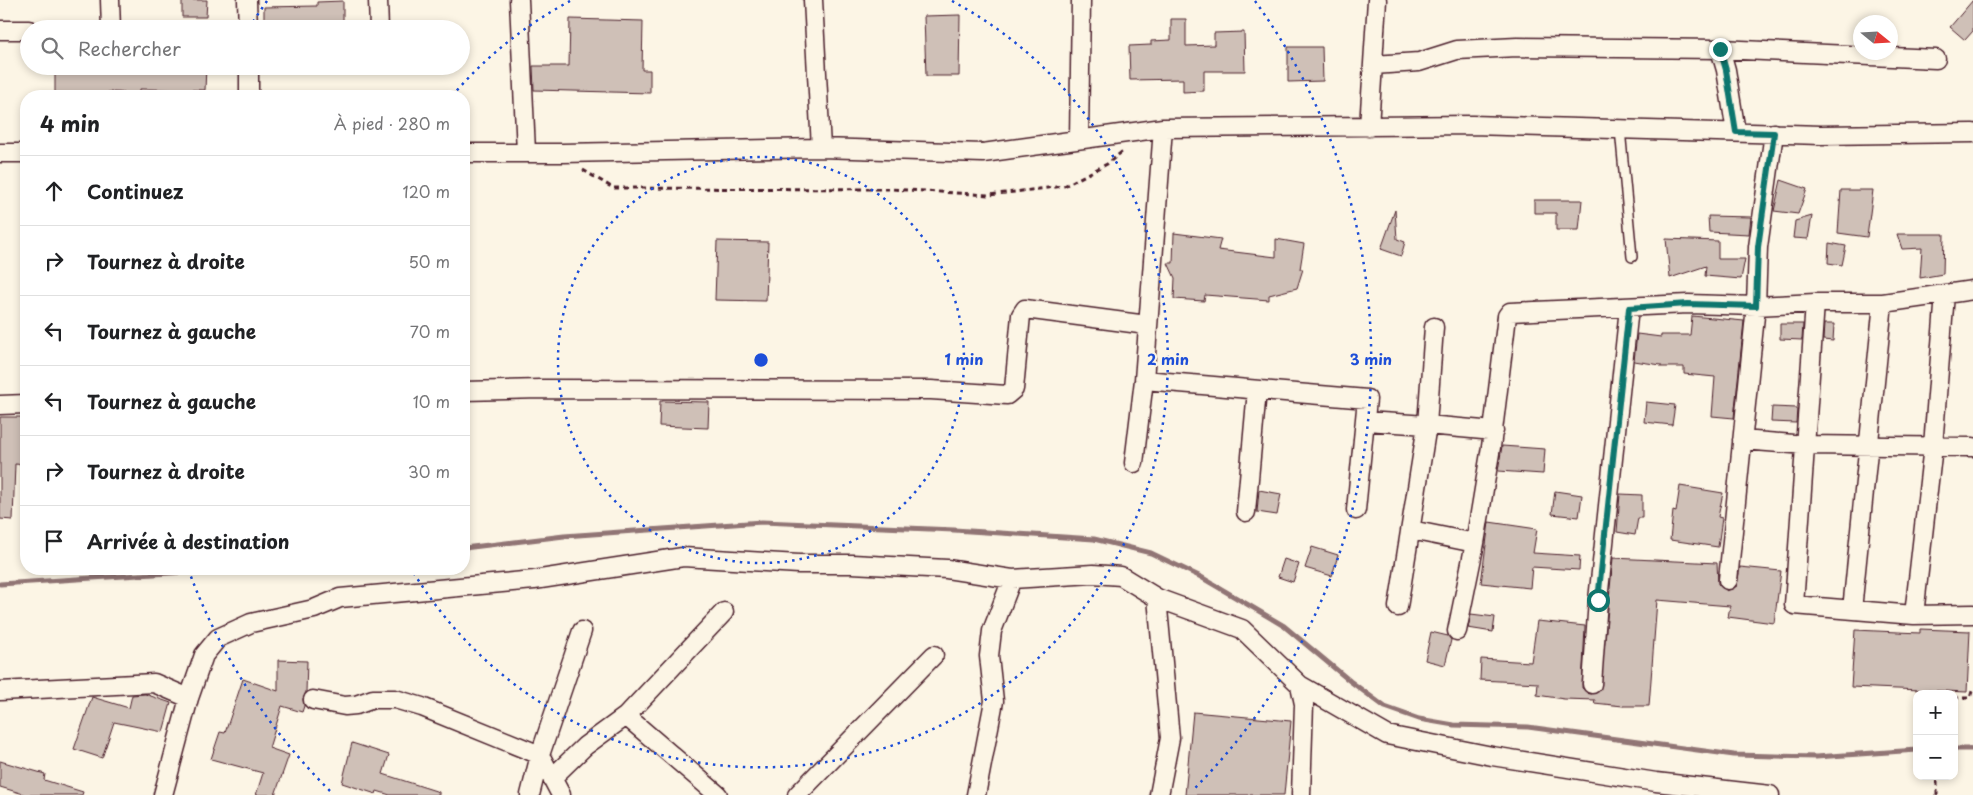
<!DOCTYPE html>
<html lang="fr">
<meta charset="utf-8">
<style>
body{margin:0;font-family:"Playpen Sans",sans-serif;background:#f6f6f6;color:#202124}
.controls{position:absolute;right:15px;bottom:15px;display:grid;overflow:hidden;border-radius:10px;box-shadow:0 2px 8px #0003}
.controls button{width:45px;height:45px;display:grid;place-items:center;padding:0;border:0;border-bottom:1px solid #e0e0e0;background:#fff;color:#202124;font:25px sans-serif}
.compass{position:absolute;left:1853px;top:15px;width:45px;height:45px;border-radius:50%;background:#fff;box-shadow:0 2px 8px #0003;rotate:108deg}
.stop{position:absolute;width:15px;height:15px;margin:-11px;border:4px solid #0f766e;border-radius:50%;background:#fff}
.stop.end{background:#0f766e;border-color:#fff;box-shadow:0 1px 5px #0008}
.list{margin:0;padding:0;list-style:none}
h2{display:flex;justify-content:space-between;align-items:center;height:65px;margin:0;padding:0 20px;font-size:21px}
h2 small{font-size:16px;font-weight:400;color:#757577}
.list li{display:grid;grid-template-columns:32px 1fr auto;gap:15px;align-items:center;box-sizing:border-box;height:70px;padding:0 20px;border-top:1px solid #e0e0e0}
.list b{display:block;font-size:19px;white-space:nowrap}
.list em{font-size:16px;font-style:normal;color:#757577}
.icon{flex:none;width:28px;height:28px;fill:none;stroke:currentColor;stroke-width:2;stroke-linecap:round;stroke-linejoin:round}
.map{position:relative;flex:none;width:1973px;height:795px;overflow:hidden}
.search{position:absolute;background:#fff;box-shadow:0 2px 8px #0003;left:20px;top:20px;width:450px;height:55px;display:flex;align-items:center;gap:12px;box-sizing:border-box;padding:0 18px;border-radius:28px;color:#757577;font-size:19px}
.panel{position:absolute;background:#fff;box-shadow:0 2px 8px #0003;left:20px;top:90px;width:450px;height:485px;border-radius:20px}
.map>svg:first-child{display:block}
</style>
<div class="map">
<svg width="1973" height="795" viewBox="0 0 1973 795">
<rect width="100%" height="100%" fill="#fcf5e5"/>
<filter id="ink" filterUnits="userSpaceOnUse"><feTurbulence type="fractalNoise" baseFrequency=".02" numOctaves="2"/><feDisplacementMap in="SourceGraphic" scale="10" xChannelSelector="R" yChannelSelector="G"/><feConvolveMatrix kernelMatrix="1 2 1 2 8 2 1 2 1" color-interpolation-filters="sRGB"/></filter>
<g filter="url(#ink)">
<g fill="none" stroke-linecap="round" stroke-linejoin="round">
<path stroke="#917474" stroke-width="5" d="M464,548L564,536L762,522L954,530L1094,539L1151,553L1201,577L1284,626L1350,681L1385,707L1419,719L1454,725L1528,727L1734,755L1816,757L1917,750
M0,584L231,569
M1954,749H1973"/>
</g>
<path fill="#cfc0b7" stroke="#4a1f2b" d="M182,0H207L206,17H182Z
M1973,0V31L1965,40L1950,27Z
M343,1V29H264V7L317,6V2Z
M960,15L959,76H926L924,16Z
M570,19L643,21L642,70H650V93L534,90L533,66H569Z
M1171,19H1186V46L1214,45V33L1244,32L1245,71H1204V91L1183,92V79L1130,80L1129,46L1151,45V41L1171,40Z
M1288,47H1322L1323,81L1288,82Z
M55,66L148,68V66H206L205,90L140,89V93L108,92L107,96L55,94Z
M1781,180L1807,189L1798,214L1774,211Z
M1841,190H1873L1867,237L1838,233Z
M1534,200H1582L1579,230H1556V213H1534Z
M1395,210L1397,239L1405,242L1401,256L1381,249Z
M1708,216L1751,217L1749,234L1709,232Z
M1812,216L1808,239L1793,238L1795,221Z
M1174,233L1221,239L1218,250L1276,257V239L1304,244L1300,269H1303L1297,288L1269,295V300L1205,295L1204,301L1174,299L1175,278L1168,263H1173Z
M1897,234H1944L1943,274L1920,278L1922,248L1902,249Z
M1666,239L1718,241V259H1745L1741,279L1705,276L1706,266L1670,278Z
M717,241L768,242L766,301L715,300Z
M1829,243L1846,246L1842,265L1828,263Z
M1692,316L1744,321L1734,418L1712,416L1715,377L1684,374V367H1661V365L1634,361L1637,334L1661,337V335H1690Z
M1780,324H1803L1802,340L1780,339Z
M1824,324H1834L1833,341L1823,340Z
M660,401L709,402L708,428L659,426Z
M1646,402L1675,405L1672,425L1644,422Z
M1772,407L1797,408L1796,423L1771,422Z
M0,417H26V465L15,464L13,520L0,519Z
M1502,446L1545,449L1543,474L1498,471Z
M1680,486L1723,493L1718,517L1722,518L1718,547L1670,540L1673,511L1676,512Z
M1259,490L1281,494L1277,515L1257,512Z
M1555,491L1582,495L1579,517L1552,514Z
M1620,494L1642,495V518H1638L1635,535L1617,532Z
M1489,522L1537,529L1533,553L1580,556L1579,570L1532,567L1530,588L1481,583Z
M1312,547L1338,555L1332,576L1305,568Z
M1613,558L1717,563L1718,584L1727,591L1737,586L1740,567L1781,571L1774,623L1728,617L1730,606L1657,600L1649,706H1623L1594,703L1595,700L1564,699L1537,695L1538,683L1480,680L1481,659L1531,662L1537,621L1585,626L1582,688L1591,694L1600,690Z
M1284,559L1299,564L1293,582L1278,577Z
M1471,614L1495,617L1493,632L1468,628Z
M1920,629L1970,631L1967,692L1851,687L1855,630L1920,633Z
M1431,632L1448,636L1451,640L1445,665L1425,660Z
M278,660L307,661L306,692L303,699L304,706L302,712L282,706L269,748L289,755L275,795H256L263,773L211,759L220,732L225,733L243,679L278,691Z
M145,694L171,703L163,732L114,722L102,758L74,749L92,697L129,708L132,695Z
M1193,712L1291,721L1284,795H1185Z
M352,743L389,755L383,774L439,792V795H390L377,791L376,794L342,783Z
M0,761L45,774L44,780L83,792L82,795H27L0,787Z"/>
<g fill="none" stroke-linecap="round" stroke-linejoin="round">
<defs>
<path id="service" d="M1620,129L1632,257"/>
<path id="minor" d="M110,0L111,29
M247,0L248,29
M378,0L379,29
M519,0L526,152
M813,0L821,148
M0,30H29
M1720,49L1936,59
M1373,65L1419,62L1457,50L1517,47L1720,49L1726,70L1736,132
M249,66V96
M1369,127L1377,0
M1079,139L1081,0
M0,153H26
M464,153H562L821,148L983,153L1163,128L1472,125L1821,135L1973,133
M1815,303H1883L1973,290
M1144,380L1367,399L1356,510
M464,391L540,389L931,390L1007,395L1014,389L1021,315L1025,309L1147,325
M0,405L26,404
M1366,421L1427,425L1434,327
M1742,440L1806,445L1973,447
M1134,463L1144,380L1163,128
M1246,512L1257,390
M1411,530L1475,543L1457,631
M1475,543L1491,447L1507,316L1510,312L1688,304L1756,306L1758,247L1774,133
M1728,580L1756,306L1815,303L1794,605L1914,615L1973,614
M1157,598L1170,738L1159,795
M1398,607L1427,425L1494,431
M1852,610L1883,303
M1914,615L1933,446L1945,294
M1592,684L1598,600L1629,308
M1300,685L1387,735L1492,756L1656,782L1770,795
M0,691L154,683L189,698L163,795
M189,698L204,655L218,638L251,623L314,609L340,598L534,580L683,557L799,564H852L947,569L1012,579L1093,574L1121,576L1157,598L1242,629L1300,685L1304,704L1301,795
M313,700L345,706L356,705L373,699H395L422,707L540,755L561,795
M626,716L718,795
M552,778L585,746L626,716L724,612
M530,795L540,755L582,631
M797,795L934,655
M976,795L994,701L989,656L992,631L1012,579"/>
</defs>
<use href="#service" stroke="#4a1f2b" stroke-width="12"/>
<use href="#minor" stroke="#4a1f2b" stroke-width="21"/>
<path stroke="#4a1f2b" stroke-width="3" stroke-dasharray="5 4" stroke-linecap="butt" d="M583,170L613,188L891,189L989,195L1064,186L1107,164L1123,151
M1954,698H1970L1973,688
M1937,795V776"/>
<use href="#service" stroke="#fcf5e5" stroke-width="9"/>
<use href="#minor" stroke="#fcf5e5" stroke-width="18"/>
</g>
</g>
<g fill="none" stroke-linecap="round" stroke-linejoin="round" filter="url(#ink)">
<path stroke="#0f766e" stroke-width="6" d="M1598,600L1629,308L1688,304L1756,306L1758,247L1774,133L1736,132L1726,70L1720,49"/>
</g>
<g fill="none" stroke="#1d4ed8" stroke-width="2.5" stroke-dasharray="2.5 5">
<circle cx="761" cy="360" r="203"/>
<path d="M452 96A407 407 0 0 1 570 1M952 1A407 407 0 1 1 412 570"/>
<path d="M330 791A610 610 0 0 1 190 574M249 28A610 610 0 0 1 267 1M1255 1A610 610 0 0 1 1192 791"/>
</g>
<circle cx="761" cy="360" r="8" fill="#1d4ed8" stroke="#fcf5e5" stroke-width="2.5"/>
<g font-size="15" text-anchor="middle" font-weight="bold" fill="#1d4ed8" stroke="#fcf5e5" stroke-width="4" stroke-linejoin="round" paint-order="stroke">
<text x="964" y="365">1 min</text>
<text x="1168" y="365">2 min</text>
<text x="1371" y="365">3 min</text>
</g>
</svg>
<div class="controls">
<button>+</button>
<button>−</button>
</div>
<svg class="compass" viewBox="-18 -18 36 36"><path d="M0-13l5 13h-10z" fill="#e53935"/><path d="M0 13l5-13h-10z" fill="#757577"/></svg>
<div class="stop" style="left:1598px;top:600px"></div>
<div class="stop end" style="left:1720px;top:49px"></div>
<div class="search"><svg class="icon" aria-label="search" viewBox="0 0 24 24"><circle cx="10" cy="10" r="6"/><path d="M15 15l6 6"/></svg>Rechercher</div>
<section class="panel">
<h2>4 min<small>À pied · 280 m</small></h2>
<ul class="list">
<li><svg class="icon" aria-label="ahead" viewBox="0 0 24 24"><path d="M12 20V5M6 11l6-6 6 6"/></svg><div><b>Continuez</b></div><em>120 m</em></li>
<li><svg class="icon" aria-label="right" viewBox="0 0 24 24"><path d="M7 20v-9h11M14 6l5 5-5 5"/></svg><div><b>Tournez à droite</b></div><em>50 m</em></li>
<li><svg class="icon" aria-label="left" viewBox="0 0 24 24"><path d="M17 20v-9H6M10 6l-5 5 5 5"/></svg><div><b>Tournez à gauche</b></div><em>70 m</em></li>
<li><svg class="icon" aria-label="left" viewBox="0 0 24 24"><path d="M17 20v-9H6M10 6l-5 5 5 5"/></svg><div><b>Tournez à gauche</b></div><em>10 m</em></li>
<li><svg class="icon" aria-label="right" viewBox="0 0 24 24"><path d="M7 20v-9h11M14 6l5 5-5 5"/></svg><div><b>Tournez à droite</b></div><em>30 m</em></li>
<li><svg class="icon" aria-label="arrive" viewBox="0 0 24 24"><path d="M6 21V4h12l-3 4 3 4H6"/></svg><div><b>Arrivée à destination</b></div></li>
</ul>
</section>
</div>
